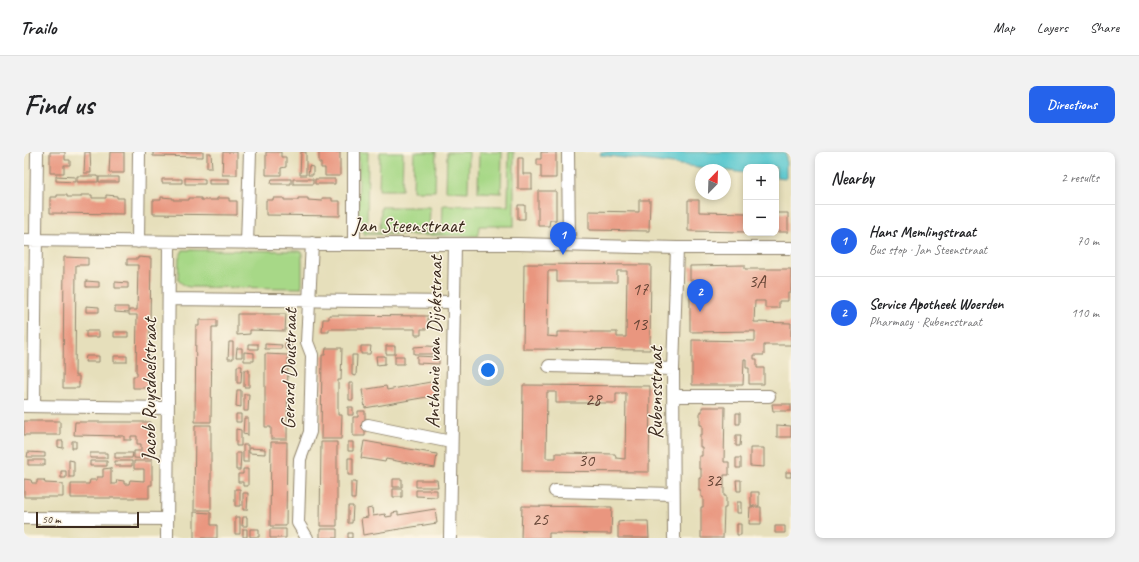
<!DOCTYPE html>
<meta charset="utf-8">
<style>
body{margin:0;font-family:Caveat,sans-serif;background:#f2f2f2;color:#202124}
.controls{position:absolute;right:12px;top:12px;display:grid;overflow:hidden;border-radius:8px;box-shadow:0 2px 6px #0003}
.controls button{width:36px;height:36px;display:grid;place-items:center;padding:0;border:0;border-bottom:1px solid #e0e0e0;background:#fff;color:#202124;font:20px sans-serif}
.compass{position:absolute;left:671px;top:12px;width:36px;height:36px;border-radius:50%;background:#fff;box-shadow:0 2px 6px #0003;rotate:23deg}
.scale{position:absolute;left:12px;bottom:10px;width:103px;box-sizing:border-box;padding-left:4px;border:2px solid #3b2a1e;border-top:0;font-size:11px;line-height:14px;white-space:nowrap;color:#3b2a1e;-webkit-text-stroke:3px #fcf5e5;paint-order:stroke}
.you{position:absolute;left:464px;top:218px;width:14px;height:14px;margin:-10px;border:3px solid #fff;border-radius:50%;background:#1a73e8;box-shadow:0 0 0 6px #1a73e833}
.badge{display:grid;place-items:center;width:26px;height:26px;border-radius:50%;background:#2563eb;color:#fff;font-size:13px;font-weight:700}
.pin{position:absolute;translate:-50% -33px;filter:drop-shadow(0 1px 2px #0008)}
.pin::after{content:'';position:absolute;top:21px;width:14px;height:12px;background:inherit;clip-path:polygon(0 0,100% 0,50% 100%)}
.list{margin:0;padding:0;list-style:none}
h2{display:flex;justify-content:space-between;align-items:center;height:52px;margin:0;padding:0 16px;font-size:17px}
h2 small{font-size:13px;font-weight:400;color:#757577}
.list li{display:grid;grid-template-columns:26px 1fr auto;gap:12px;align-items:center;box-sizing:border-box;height:72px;padding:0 16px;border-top:1px solid #e0e0e0}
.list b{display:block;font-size:15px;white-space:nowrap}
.list p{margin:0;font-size:13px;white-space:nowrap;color:#757577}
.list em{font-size:13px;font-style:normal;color:#757577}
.map{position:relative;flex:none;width:767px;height:386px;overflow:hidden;border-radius:8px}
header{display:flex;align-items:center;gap:24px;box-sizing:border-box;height:56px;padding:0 20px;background:#fff;border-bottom:1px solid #e0e0e0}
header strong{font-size:19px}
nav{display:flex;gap:22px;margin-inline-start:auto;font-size:14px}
.intro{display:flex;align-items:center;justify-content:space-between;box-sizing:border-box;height:96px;padding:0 24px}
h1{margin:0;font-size:28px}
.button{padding:10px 18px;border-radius:8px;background:#2563eb;color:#fff;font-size:14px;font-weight:700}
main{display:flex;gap:24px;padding:0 24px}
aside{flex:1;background:#fff;border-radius:8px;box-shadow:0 2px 6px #0003}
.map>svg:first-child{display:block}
</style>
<header>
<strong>Trailo</strong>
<nav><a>Map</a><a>Layers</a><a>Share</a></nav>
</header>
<div class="intro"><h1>Find us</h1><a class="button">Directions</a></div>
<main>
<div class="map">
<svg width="767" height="386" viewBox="0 0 767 386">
<rect width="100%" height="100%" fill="#fcf5e5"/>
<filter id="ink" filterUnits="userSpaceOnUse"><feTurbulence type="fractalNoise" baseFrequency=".025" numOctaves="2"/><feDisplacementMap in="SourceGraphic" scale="8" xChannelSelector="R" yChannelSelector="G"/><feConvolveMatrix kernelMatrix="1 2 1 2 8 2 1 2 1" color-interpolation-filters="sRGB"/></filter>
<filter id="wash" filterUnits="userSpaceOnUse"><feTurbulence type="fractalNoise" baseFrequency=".012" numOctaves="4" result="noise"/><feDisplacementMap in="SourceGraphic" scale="16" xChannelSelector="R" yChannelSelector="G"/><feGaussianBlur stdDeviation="0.9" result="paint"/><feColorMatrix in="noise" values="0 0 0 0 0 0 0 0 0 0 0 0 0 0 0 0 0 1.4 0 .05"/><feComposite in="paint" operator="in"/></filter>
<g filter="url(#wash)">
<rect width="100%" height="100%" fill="#e6dfbb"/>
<path fill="#a7d887" stroke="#718152" d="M335,0H344L343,80L418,81L419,53L484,54L485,0H490V74H455L454,84L340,82V79L334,78Z
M356,0H379L378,38H355Z
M390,0H412L411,39H389Z
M423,0H445L444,40L422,39Z
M455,0H478L477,41L454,40Z
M357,55H406L405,78L356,77Z
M159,98L276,99L278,102V133L277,136L166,135L161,134L154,128L155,106Z"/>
<path fill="#5cc9d0" stroke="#4c7a77" d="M577,0H762V26L752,25V15H722V21L576,3Z"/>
<g id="blocks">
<path fill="#e9967f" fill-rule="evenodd" d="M26,0H41V8H46V13H40V21H26Z
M61,0H66L67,21H60Z
M86,0H100V21H85Z
M129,0H179V5L129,4Z
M199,0H213V23H198Z
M242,0H257V5H262V15L257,16V23H242Z
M277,0H282V23H276Z
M295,0H316V24H301V16H297V11H295Z
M517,0H532V26H517V13H513V7H517Z
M183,1H187L188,16H183Z
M494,6H499V22H508V37H494Z
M285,14L289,15V23H284Z
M32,24L51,25V30L32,29Z
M53,24H74V30H53Z
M75,25H95V30H75Z
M161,26L181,27V32H161Z
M138,27H158V31H138Z
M185,27H205V32H185Z
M248,27H267V32H247Z
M269,27H289V32H269Z
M291,27H311V32H291Z
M514,39H532V68H526L525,74H514Z
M33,43H43V45H57V43H68V46H82V43L93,44V46H100V62L26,61V45H33Z
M137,45L149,46V48H165V46H177V48H193V46H205V49H213V63L129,62V48H137Z
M249,46H260V48H274V46H284V48L298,49V46H308V49H316V64L242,63V48H249Z
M615,48H626L625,79L565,78V59L615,60Z
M664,48H675V60L722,61V80L664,79Z
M494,53H501V67H494Z
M752,61H764V80H752Z
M40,105L64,106V113H52L51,224H55V236H39Z
M114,105L127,106L125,236H109V224H113V220H112L113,163H105V158H113L114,113H103V107H114Z
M500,112L627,113L626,198L499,197ZM524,119H533V130H593V119H603L602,185H593V180H533V185L523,184Z
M721,113V117H767V141H764V149H755V156H741V149H731L730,170L767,171V193H740V203H730V207H733V216H740V232H725V216H722V207H720L719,233H668V188L731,189V179L666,180V144H674V128H666V114Z
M62,129L75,130V135H62Z
M91,130L104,131V136H91Z
M62,154L75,155V160H62Z
M91,155H104V161L91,160Z
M213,162H262L261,179L226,178V182L213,183Z
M305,163L404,164V177H397V183H391V177H305V180H298L299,167H305Z
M175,168H193V175H188L187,270H171L172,174H175Z
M62,179H75V185H62Z
M90,180H104V185H90Z
M205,190H209V207H204Z
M261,191H268L267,197H261Z
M225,192H234V197H225Z
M241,192L258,193L257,197H241Z
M337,194H347L346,202H337Z
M362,194H371V202H362Z
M404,194L415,195V202H390V195Z
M213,196H218V205H212Z
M302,196H318L317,228H314V263H318L317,287H297L298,203H301Z
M220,200L230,201V209H220Z
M241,202L264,203L263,287H247V275H241Z
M328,203H333L332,224L328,223Z
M62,204H75V210H61Z
M90,204H103V210H90Z
M352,204H361V212L353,213Z
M371,204H380V212H371Z
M393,204L415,205V212L393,211Z
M213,214H218L217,231H213Z
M220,218H225V235H220Z
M412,229L414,243L341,256L338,238L362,234L363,238Z
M325,231H329V248H325Z
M499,233L626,234L625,320L498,319ZM523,240H532V251H592V241H602L601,307L592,306L591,302L532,301V306H522Z
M213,238H217V255L212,254Z
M220,242H225L224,259H220Z
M748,252H767V259H749Z
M324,255H329V263H324Z
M678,255H701L700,310H705V323H700V344H702V356H700L699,386H677V355H679V345H677V339H675V326H677V317H675V304H678V295H676V282H678V273H676V260H678Z
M334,259H341V284H329V265H334Z
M712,261H716V272H712Z
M212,262H217V270H212Z
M220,266H224V283L219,282Z
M0,269H36V283H0Z
M51,270H126V284H129L128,307L110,306V299H117V292H113V284H107V288H100V284L50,283Z
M171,273H187V358H170Z
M753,273L767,274V285H753Z
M212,277L217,278V294H212Z
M712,283H717L716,294H712Z
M34,289H39V296L34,295Z
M48,289H52V296H48Z
M340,289L413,302L411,316L362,307L361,310L337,306Z
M247,290H263L262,374H246Z
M297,290H313V374H296Z
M324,290H329V299H324Z
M219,293H224V310H219Z
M225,296L241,297V302L225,301Z
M726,296H740V315L726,314Z
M4,300L21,301V305H3Z
M66,301H83V306H66Z
M91,301H109L108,306H91Z
M212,301H217L216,318H212Z
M324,306H329V323H324Z
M712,306H717V316H712Z
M4,308H21V313H4Z
M45,308L50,309V325H45Z
M66,309H83V314H66Z
M91,309H108V314H91Z
M110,309H128V333H125V346H47V332H65L66,328H73V325H79V317L87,316V332H92L93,328L100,329V332H105L106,328L120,329V317H110Z
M219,317H224V334H219V330H214V322H219Z
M37,319H42V326H37Z
M762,320H767V325H762Z
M0,327L7,328L8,331H13V328H20L21,331L39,332V345H0Z
M369,327H378V335H369Z
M392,328H413L414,335H392Z
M712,328H717V339H713Z
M327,330H332L331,347H327Z
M211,337H216V354H211Z
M369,337H378V345H369Z
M392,338H413V345L392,344Z
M727,340H735V354H727Z
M219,341H224L223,358H219Z
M713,350H717V361H713Z
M324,354H329L328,371H324Z
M498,354L588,355L587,382L525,381V386H497Z
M726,355H737V372H725Z
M348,356L349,364L361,362L362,365L368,364V361L374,360V363L411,357L413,371L339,383L337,366L344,365L343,357Z
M170,360L187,361V373H193V386H170Z
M211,365H216V382H211Z
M219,365H223V374H218Z
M602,369H624L625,386H594V370Z
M713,372H717V383H713Z
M751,374H761V381H751Z
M219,377H223V385H219Z
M226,377H235V385H226Z
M246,377H262V386H246Z
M296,377H313V386H296Z
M324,381H328V386H324Z"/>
</g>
</g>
<g filter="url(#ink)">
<use href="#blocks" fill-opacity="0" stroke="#90846c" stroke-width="1"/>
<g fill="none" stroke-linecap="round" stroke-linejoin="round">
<defs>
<path id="minor" d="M330,0V92
M544,0L545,93
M0,88L330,92H493L653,96H767
M114,90L115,0
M223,91L226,0
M145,147L430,150
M525,214L649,217
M649,244H745
M0,254L144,256
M10,254L13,0
M344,273L427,290
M531,339L649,342
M0,366L143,367
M143,386L145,90
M283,386L274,371L276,307L286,280L288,203L283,190L288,91
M426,386L431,92
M650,386L649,217L653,96"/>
</defs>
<use href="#minor" stroke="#90846c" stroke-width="14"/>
<use href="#minor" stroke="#fff" stroke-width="12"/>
</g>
</g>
<g text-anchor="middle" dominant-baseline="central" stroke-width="3" stroke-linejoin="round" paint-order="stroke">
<g font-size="18" fill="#664536">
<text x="733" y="129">3A</text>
<text x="616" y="137">17</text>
<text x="615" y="172">13</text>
<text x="569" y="247">28</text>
<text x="562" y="308">30</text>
<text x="689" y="328">32</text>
<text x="516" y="367">25</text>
</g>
<g font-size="20" fill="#3b2a1e" stroke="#fcf5e5">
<text x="384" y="73">Jan Steenstraat</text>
<text transform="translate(410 190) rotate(-89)">Anthonie van Dijckstraat</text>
<text transform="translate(265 217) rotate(-89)">Gerard Doustraat</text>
<text transform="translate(125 238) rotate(-90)">Jacob Ruysdaelstraat</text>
<text transform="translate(631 241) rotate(-90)">Rubensstraat</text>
</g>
</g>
</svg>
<div class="controls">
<button>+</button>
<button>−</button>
</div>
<svg class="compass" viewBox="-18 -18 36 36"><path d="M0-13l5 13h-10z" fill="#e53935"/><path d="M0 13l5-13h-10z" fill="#757577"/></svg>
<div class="scale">50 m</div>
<div class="you"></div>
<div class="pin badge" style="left:539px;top:103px">1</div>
<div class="pin badge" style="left:676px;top:160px">2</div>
</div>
<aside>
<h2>Nearby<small>2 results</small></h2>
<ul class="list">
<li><span class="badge">1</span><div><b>Hans Memlingstraat</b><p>Bus stop · Jan Steenstraat</p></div><em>70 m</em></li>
<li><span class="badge">2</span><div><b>Service Apotheek Woerden</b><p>Pharmacy · Rubensstraat</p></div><em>110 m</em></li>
</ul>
</aside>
</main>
